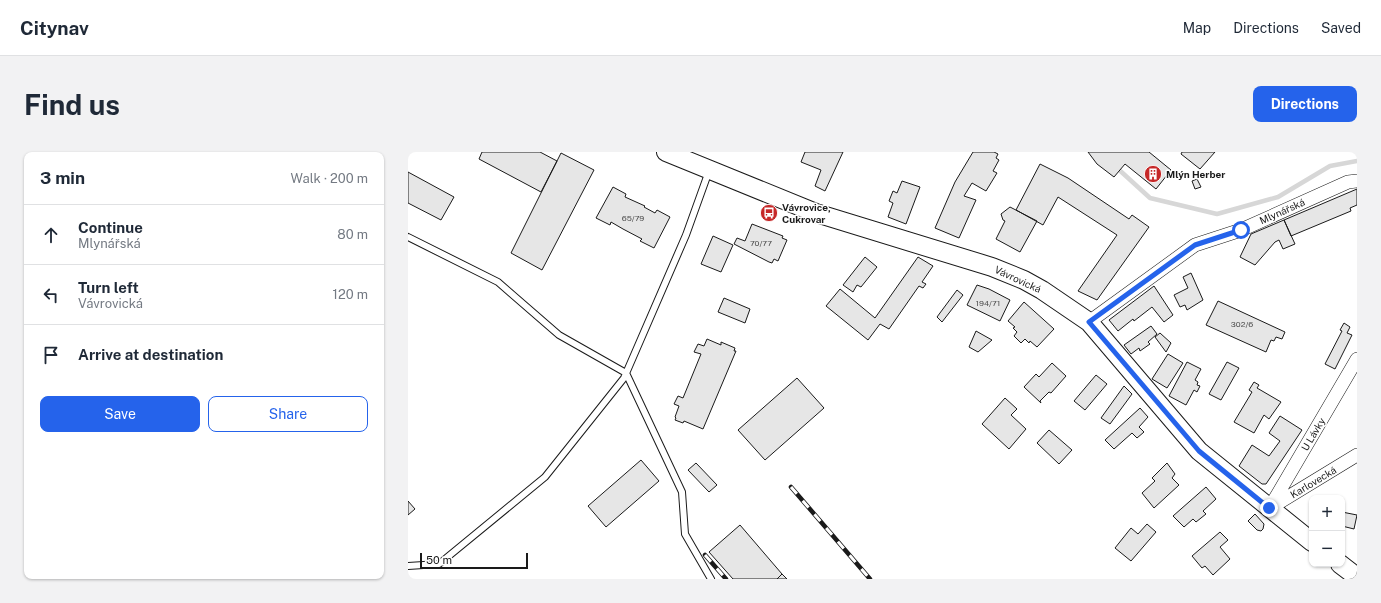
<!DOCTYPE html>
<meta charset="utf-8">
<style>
body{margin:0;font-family:"Public Sans",sans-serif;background:#f2f2f3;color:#1f2937}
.controls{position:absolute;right:12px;bottom:12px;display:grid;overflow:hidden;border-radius:8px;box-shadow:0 1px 3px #0004}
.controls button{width:36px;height:36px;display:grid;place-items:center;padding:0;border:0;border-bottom:1px solid #e0e1e3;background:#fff;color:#1f2937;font:20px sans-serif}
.scale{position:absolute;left:12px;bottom:10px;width:108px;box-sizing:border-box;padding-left:4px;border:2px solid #1a1a1a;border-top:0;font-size:11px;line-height:14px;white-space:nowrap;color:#1a1a1a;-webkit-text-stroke:3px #fff;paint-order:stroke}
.stop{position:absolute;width:12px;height:12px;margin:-9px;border:3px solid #2563eb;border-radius:50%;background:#fff}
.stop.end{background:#2563eb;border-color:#fff;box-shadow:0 1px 4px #0008}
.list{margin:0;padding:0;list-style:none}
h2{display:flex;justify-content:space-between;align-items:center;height:52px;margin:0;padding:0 16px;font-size:17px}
h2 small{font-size:13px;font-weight:400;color:#747a83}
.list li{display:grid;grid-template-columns:26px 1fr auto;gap:12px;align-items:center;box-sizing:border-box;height:60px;padding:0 16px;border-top:1px solid #e0e1e3}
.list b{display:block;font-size:15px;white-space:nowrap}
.list p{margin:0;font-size:13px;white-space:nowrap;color:#747a83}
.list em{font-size:13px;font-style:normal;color:#747a83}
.actions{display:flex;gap:8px;padding:12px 16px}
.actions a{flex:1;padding:9px 0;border:1px solid #2563eb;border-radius:8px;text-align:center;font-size:14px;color:#2563eb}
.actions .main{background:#2563eb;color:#fff}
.icon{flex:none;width:22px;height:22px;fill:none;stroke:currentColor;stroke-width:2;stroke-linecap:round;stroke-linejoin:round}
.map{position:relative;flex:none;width:949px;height:427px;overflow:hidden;border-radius:8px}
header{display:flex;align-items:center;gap:24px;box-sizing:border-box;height:56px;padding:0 20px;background:#fff;border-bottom:1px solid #e0e1e3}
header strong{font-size:19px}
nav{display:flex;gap:22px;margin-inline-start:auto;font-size:14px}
.intro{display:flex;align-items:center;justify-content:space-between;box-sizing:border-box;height:96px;padding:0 24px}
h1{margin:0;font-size:28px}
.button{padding:10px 18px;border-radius:8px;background:#2563eb;color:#fff;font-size:14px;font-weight:700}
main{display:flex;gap:24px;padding:0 24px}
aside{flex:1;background:#fff;border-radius:8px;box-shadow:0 1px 3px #0004}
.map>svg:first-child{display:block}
</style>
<header>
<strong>Citynav</strong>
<nav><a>Map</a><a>Directions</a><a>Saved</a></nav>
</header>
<div class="intro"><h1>Find us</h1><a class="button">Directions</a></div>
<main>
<aside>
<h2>3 min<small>Walk · 200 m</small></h2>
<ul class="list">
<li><svg class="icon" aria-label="ahead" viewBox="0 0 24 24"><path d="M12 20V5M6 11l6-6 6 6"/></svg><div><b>Continue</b><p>Mlynářská</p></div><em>80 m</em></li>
<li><svg class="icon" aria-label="left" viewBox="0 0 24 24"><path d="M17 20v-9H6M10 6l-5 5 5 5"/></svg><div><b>Turn left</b><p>Vávrovická</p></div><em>120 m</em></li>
<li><svg class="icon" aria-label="arrive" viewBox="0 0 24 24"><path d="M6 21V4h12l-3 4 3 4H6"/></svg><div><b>Arrive at destination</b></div></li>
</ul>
<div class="actions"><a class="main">Save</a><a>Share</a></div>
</aside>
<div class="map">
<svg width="949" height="427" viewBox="0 0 949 427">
<rect width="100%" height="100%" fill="#fff"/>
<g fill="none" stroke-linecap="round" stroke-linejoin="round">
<path stroke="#d7d7d7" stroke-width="4.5" d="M708,15L742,46L809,62L870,45L922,14L949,9"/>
</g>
<path fill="#e6e6e6" stroke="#1a1a1a" d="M74,0H132L149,9L133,40L71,7Z
M397,0H435L417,39L407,34L413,18L393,10Z
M565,0H586L590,2L588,6L591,8L585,19L589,21L578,39L564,31L556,44L568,48L551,86L527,76L547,30Z
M680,0H741L763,18L748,37L717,12L706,25L689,12Z
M774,0H807L792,17L773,2Z
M153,1L186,18L134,118L103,101Z
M632,12L660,26L721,67L724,63L741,75L689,148L670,139L709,83L650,45L635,73L608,58Z
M0,20L46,45L33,68L0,51Z
M789,27L793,35L787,37L784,29Z
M494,29L512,35L498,72L480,65L485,51L481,49L485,39L489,41Z
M205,35L218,42L217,45L237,54L236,55L247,61L249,58L262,65L246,96L232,89L234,87L215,77L203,70L202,73L188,66Z
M949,37V53L942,56L943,59L883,84L876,68Z
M602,55L629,69L612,100L588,87L597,69L595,68L593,62Z
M876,68L887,92L875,97L871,88L867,90L847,113L832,105L843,82Z
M344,72L375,84L374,86L379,88L370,109L366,107L364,111L361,110L326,92L329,86L337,89Z
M305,84L325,93L313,120L293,112Z
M457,105L469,115L453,135L449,133L445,140L435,133Z
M510,105L525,114L514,130L518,132L515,136L511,134L481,177L472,172L460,188L418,154L432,137L467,166Z
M783,121L795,148L779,158L777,153L772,155L766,143L780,136L775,125Z
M569,133L581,137L602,148L592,169L559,153Z
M746,134L765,163L756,170L744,155L726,169L725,167L710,179L701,168Z
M549,138L555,143L534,170L529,165Z
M316,146L342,157L337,171L310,160Z
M810,149L877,180L874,187L868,185L866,189L863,188L858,200L798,173Z
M616,150L646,177L629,195L622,189L621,191L617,187L613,191L606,184L609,180L605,176L607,175L600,169Z
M936,171L942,175L939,181L944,183L927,217L917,212L934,179L932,178Z
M743,174L749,182L740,190L742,192L732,199L731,196L723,202L716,193Z
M568,179L584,188L570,200L561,195Z
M752,181L763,191L758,200L747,185Z
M299,187L313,193V190L327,196L326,199H328L295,277L276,269L275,271L267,268L268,266L267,265L271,254L266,252L270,244L275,246L293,202L286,200L290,192L296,194Z
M760,202L775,211L759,236L744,227Z
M779,210L793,217L787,228L790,230L789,233L792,234L789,240L786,238L778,253L761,244Z
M819,210L831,216L813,248L801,242Z
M644,211L658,224L643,241L641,240L632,249L633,251L616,235L628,222L631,225Z
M688,223L699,232L677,258L666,249Z
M389,226L416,256L357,308L330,278Z
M846,230L851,233L849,236L873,250L861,267L856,263L846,281L826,270L844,240L841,238Z
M716,234L724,242L702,272L693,266Z
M597,246L609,257L603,263L618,277L601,297L574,272Z
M732,256L740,265L731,275L736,280L729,286L724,281L706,297L697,288Z
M872,264L894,278L858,332H854L831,314L844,293L861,304L872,289L861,281Z
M641,278L664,298L651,312L629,291Z
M233,308L251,329L198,375L180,354Z
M288,311L309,333L301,340L280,318Z
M759,311L767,322L764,326L771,333L746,356L734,341L747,329L744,326Z
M798,335L808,347L795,359L798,362L788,370L785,367L776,375L765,364Z
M0,349L7,357L0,363Z
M934,360L949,363L946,377L934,374Z
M847,362L856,372L855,377L853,379L849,378L840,369Z
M739,372L748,380L723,409L707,396L723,376L730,382Z
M332,373L374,422L369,427H325L301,400Z
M812,380L820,388L812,395L822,407L805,423L797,414L794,416L784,404Z
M374,422L379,427H369Z"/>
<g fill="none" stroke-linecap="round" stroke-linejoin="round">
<defs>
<path id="lane" d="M0,85L90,130L151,183L218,221L274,340L277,382L303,427
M0,414L31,412L137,325L216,226L278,83L301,19"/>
<path id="street" d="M681,170L787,93L833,78L940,30L949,29
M862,356L949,303
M861,357L949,207"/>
<path id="secondary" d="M258,0L408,61L584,115L616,128L634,138L681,170L791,299L904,390
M932,412L949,425"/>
</defs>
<use href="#lane" stroke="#1a1a1a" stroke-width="8"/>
<use href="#street" stroke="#1a1a1a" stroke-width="14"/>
<use href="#secondary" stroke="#1a1a1a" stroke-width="20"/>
<use href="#lane" stroke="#fff" stroke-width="6"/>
<use href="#street" stroke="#fff" stroke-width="13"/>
<use href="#secondary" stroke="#fff" stroke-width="18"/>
<defs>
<path id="rail" d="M383,335L462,427
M297,403L318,427"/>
</defs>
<use href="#rail" stroke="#1a1a1a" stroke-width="4.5"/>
<use href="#rail" stroke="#fff" stroke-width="3" stroke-dasharray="9" stroke-linecap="butt"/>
</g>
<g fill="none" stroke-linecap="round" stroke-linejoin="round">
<path stroke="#2563eb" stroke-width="5" d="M833,78L787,93L681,170L791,299L861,356"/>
</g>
<defs>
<symbol id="building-disc" viewBox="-11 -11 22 22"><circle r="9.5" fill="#c62828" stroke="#fff"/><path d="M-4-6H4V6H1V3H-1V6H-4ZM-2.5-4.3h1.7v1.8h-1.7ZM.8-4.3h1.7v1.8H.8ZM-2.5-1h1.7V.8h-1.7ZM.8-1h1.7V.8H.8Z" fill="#fff"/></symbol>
<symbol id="bus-disc" viewBox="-11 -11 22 22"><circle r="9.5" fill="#c62828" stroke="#fff"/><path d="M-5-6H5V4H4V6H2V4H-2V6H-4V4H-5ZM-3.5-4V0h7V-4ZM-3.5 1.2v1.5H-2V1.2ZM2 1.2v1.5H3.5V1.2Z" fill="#fff"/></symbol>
</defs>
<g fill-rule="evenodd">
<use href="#building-disc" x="735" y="12" width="20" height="20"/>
<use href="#bus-disc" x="351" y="51" width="20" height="20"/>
</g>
<g text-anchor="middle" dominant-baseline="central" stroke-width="3" stroke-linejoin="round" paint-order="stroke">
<g font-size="8" fill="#4d4d4d">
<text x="225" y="66">65/79</text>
<text x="353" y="91">70/77</text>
<text x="580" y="151">194/71</text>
<text x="834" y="172">302/6</text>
</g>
<g font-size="10" font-weight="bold" fill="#1a1a1a" stroke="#fff" text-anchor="start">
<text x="758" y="22">Mlýn Herber</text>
<text x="374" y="55">Vávrovice,<tspan x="374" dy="12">Cukrovar</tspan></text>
</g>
<g font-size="10" fill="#1a1a1a" stroke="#fff">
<text transform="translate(874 59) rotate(-24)">Mlynářská</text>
<text transform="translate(610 127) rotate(25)">Vávrovická</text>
<text transform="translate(905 282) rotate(-59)">U Lávky</text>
<text transform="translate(905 330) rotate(-31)">Karlovecká</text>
</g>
</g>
</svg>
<div class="controls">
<button>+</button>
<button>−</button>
</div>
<div class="scale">50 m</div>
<div class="stop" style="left:833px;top:78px"></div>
<div class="stop end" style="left:861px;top:356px"></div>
</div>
</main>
